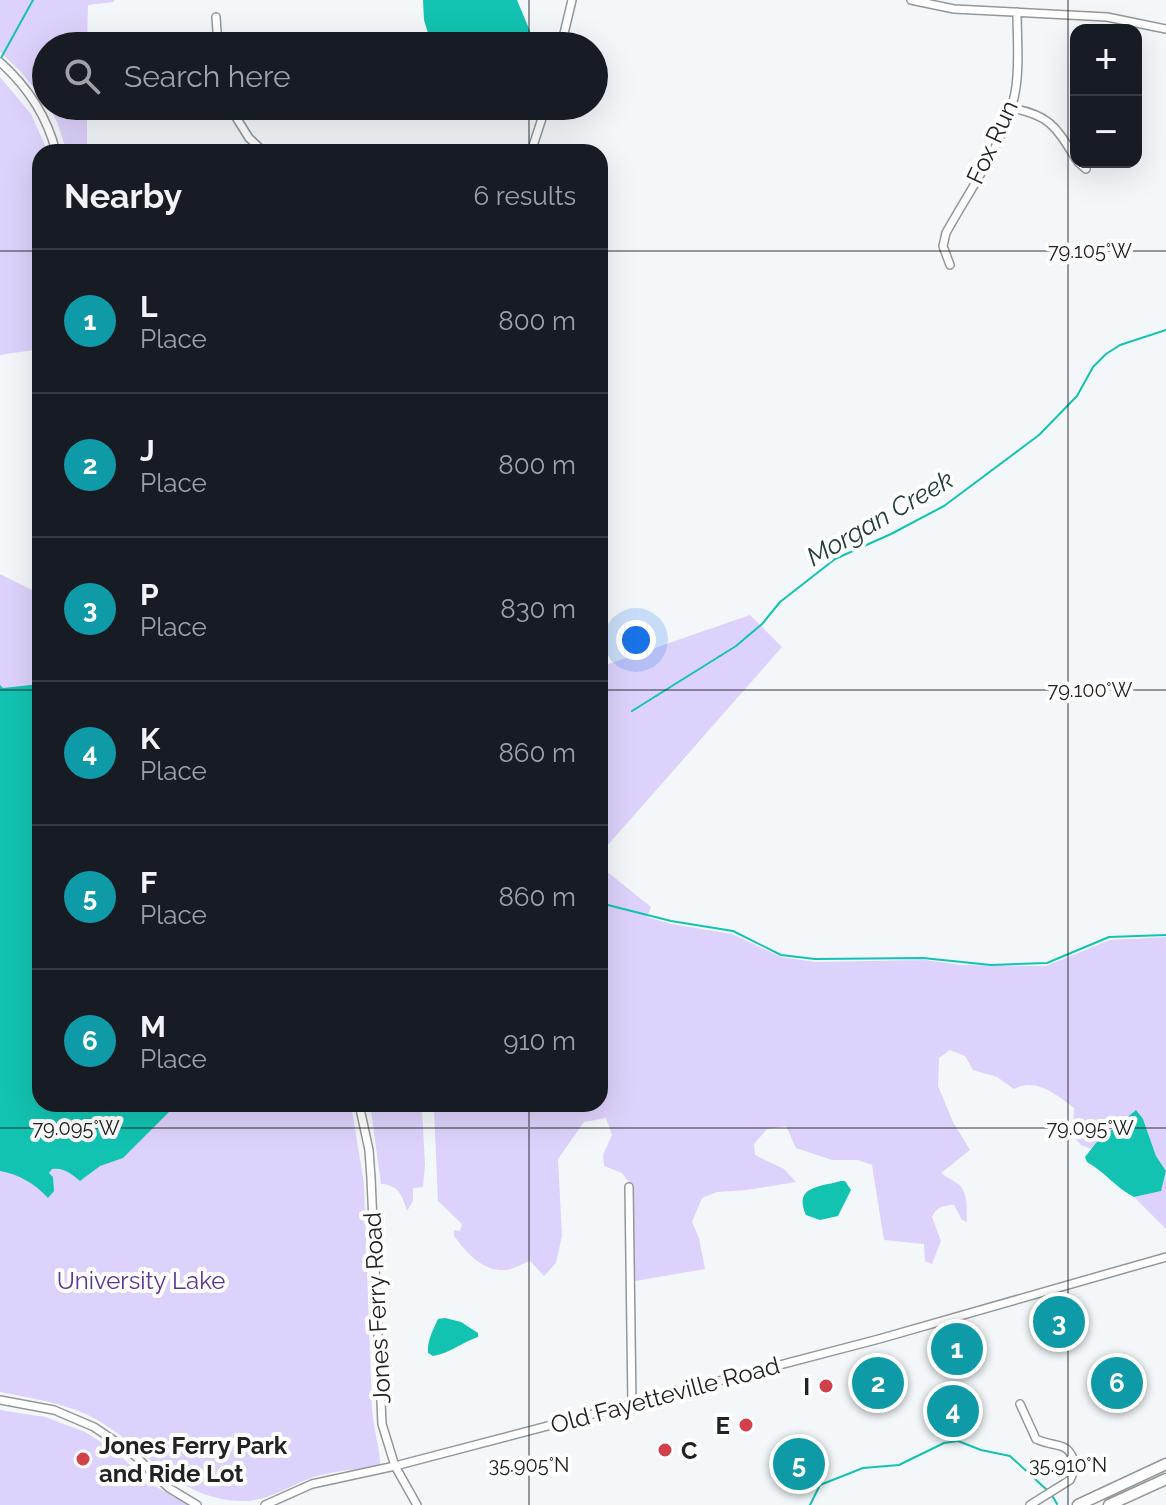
<!DOCTYPE html>
<meta charset="utf-8">
<style>
body{margin:0;font-family:Raleway,sans-serif;background:#20242c;color:#f1f3f6}
.controls{position:absolute;right:24px;top:24px;display:grid;overflow:hidden;border-radius:16px;box-shadow:0 8px 32px #0002}
.controls button{width:72px;height:72px;display:grid;place-items:center;padding:0;border:0;border-bottom:2px solid #363941;background:#171b24;color:#f1f3f6;font:40px sans-serif}
.you{position:absolute;left:636px;top:640px;width:28px;height:28px;margin:-20px;border:6px solid #fff;border-radius:50%;background:#1a73e8;box-shadow:0 0 0 12px #1a73e833}
.badge{display:grid;place-items:center;width:52px;height:52px;border-radius:50%;background:#d93025;color:#fff;font-size:26px;font-weight:700}
.pin{position:absolute;translate:-50% -50%;border:4px solid #fff;box-shadow:0 2px 8px #0006}
.list{margin:0;padding:0;list-style:none}
h2{display:flex;justify-content:space-between;align-items:center;height:104px;margin:0;padding:0 32px;font-size:34px}
h2 small{font-size:26px;font-weight:400;color:#9ea1a6}
.list li{display:grid;grid-template-columns:52px 1fr auto;gap:24px;align-items:center;box-sizing:border-box;height:144px;padding:0 32px;border-top:2px solid #363941}
.list b{display:block;font-size:30px;white-space:nowrap}
.list p{margin:0;font-size:26px;white-space:nowrap;color:#9ea1a6}
.list em{font-size:26px;font-style:normal;color:#9ea1a6}
.icon{flex:none;width:44px;height:44px;fill:none;stroke:currentColor;stroke-width:2;stroke-linecap:round;stroke-linejoin:round}
.map{position:relative;flex:none;width:1166px;height:1505px;overflow:hidden}
.search{position:absolute;background:#171b24;box-shadow:0 8px 32px #0002;left:32px;top:32px;width:576px;height:88px;display:flex;align-items:center;gap:20px;box-sizing:border-box;padding:0 28px;border-radius:44px;color:#9ea1a6;font-size:30px}
.panel{position:absolute;background:#171b24;box-shadow:0 8px 32px #0002;left:32px;top:144px;width:576px;height:968px;border-radius:24px}
.map>svg:first-child{display:block}
</style>
<div class="map">
<svg width="1166" height="1505" viewBox="0 0 1166 1505">
<rect width="100%" height="100%" fill="#f3f7fa"/>
<path fill="#ddd2fb" d="M0,0H114V2L88,5L87,46H46V103L21,72L0,52Z
M0,77L31,114L48,152H40V349L0,355Z
M48,106H87V152H67L57,122Z
M0,574L40,594V1104H351L364,1184L372,1410C373,1424 381,1455 380,1465C358,1470 335,1470 314,1477C291,1484 270,1501 245,1501C180,1502 148,1450 99,1421C68,1403 34,1399 0,1392Z
M750,615L782,647L600,854V667Z
M600,866L651,907L647,917L671,924L732,934L781,957L815,962L925,960L962,965L1046,966L1110,940L1166,937V1229L1134,1197C1151,1194 1162,1189 1166,1171L1156,1156L1143,1119L1119,1124L1091,1149L1081,1145L1073,1136L1074,1108C1057,1095 1035,1077 1014,1089L997,1077L973,1070L965,1056L950,1050L939,1058L938,1086L953,1122L970,1150L941,1173C947,1178 952,1179 958,1184C969,1192 966,1210 967,1222L962,1220L954,1205C944,1205 936,1207 932,1217L941,1241L932,1264L925,1261L924,1244L884,1240L872,1165L858,1160H832L796,1148L786,1126L767,1129L754,1144L755,1155L784,1169L796,1182L747,1190L717,1192L702,1198L692,1222L699,1238L705,1269L635,1281L633,1188L622,1173L604,1166L603,1155L612,1135L606,1118L584,1122L558,1159L562,1236L556,1263L544,1276L530,1261C523,1263 514,1269 506,1270C483,1272 467,1253 454,1236V1230L460,1231L462,1224L438,1201L434,1110H422L425,1164L423,1187L413,1188V1201L407,1211C402,1195 399,1185 381,1184L370,1104H600Z
M0,1410L45,1417L85,1432L112,1449L153,1485L189,1505H0Z"/>
<path fill="#13c3b1" d="M423,0H517L530,31L528,46H432L424,20Z
M40,684V1104H177L123,1158L100,1166L80,1181C72,1174 63,1167 52,1169L49,1173L53,1177L54,1191L48,1198C35,1184 19,1174 0,1171V685L3,688Z
M1136,1110L1143,1119L1156,1156L1166,1171L1161,1191L1134,1197C1116,1188 1105,1172 1087,1162L1085,1157L1096,1143Z
M841,1181H845L851,1190L838,1216L820,1220L806,1215C793,1186 820,1187 841,1181Z
M445,1318L461,1322L478,1333V1337C462,1342 451,1353 433,1356L428,1353C427,1341 433,1330 438,1319Z"/>
<g fill="none" stroke-linecap="round" stroke-linejoin="round">
<path stroke="#13c3b1" stroke-width="2" d="M1,58L33,0
M632,711L736,646L762,624L780,602L835,559L891,534L944,506L1039,435L1077,396L1093,367L1106,354L1120,345L1166,330
M600,903L671,921L733,931L781,955L815,959L923,958L991,965L1047,963L1109,937L1166,935
M1053,1497L1057,1504
M810,1505L820,1485L863,1468L899,1465L944,1443L958,1441L981,1450L1010,1456L1047,1490"/>
<defs>
<path id="minor" d="M911,0L954,9L1107,17L1166,29
M216,17L218,46
M561,46L572,0
M0,62C28,87 47,116 56,152
M229,106L249,138L264,152
M1011,108C1050,115 1056,127 1076,159
M451,152H453
M531,152L546,106
M1078,162L1086,169
M950,265L943,246L946,233C969,191 1006,140 1015,93C1020,67 1017,38 1017,12
M359,1104L369,1150L371,1178L382,1424L395,1466L417,1505
M629,1187L632,1404
M0,1400L54,1410L94,1427L131,1452L169,1488L197,1505
M1020,1404L1036,1439C1058,1449 1068,1439 1076,1466L1070,1480L1030,1505
M265,1505L312,1484L395,1466L879,1339L1166,1257"/>
<path id="highway" d="M1078,1505L1166,1464
M1109,1505L1166,1479"/>
</defs>
<use href="#minor" stroke="#94979a" stroke-width="10"/>
<use href="#highway" stroke="#94979a" stroke-width="13"/>
<use href="#minor" stroke="#fff" stroke-width="7"/>
<use href="#highway" stroke="#fff" stroke-width="10"/>
</g>
<path fill="none" stroke="#202223" stroke-width="2" stroke-opacity="0.45" d="M529,0V46M1068,0V1505M529,106V152M0,251H40M600,251H1166M0,690H40M600,690H1166M529,1104V1505M0,1128H1166"/>
<g fill="#d14149" stroke="#fff" stroke-width="3">
<circle cx="826" cy="1386" r="8"/>
<circle cx="746" cy="1425" r="8"/>
<circle cx="665" cy="1450" r="8"/>
<circle cx="83" cy="1459" r="8"/>
</g>
<g text-anchor="middle" dominant-baseline="central" stroke-width="8" stroke-linejoin="round" paint-order="stroke">
<g font-size="24" fill="#202223" stroke="#fff">
<text transform="translate(992 142) rotate(-65)">Fox Run</text>
<text transform="translate(377 1308) rotate(-93)">Jones Ferry Road</text>
<text transform="translate(665 1395) rotate(-15)">Old Fayetteville Road</text>
</g>
<g font-size="24" fill="#5b3499" stroke="#fff">
<text x="141" y="1280">University Lake</text>
</g>
<g font-size="24" font-weight="bold" fill="#202223" stroke="#fff" text-anchor="end">
<text x="810" y="1386">I</text>
<text x="730" y="1425">E</text>
<text x="99" y="1445" text-anchor="start">Jones Ferry Park<tspan x="99" dy="28">and Ride Lot</tspan></text>
<text x="681" y="1450" text-anchor="start">C</text>
</g>
<g font-size="26" font-style="italic" fill="#243d39" stroke="#fff">
<text transform="translate(880 518) rotate(-30)">Morgan Creek</text>
</g>
</g>
<g font-size="20" text-anchor="middle" fill="#202223" stroke="#fff" stroke-width="8" stroke-linejoin="round" paint-order="stroke">
<text x="1090" y="258">79.105°W</text>
<text x="1090" y="697">79.100°W</text>
<text x="1090" y="1135">79.095°W</text>
<text x="76" y="1135">79.095°W</text>
<text x="529" y="1472">35.905°N</text>
<text x="1068" y="1472">35.910°N</text>
</g>
</svg>
<div class="controls">
<button>+</button>
<button>−</button>
</div>
<div class="you"></div>
<div class="pin badge" style="left:957px;top:1349px;background:#0f9aa8">1</div>
<div class="pin badge" style="left:878px;top:1383px;background:#0f9aa8">2</div>
<div class="pin badge" style="left:1059px;top:1322px;background:#0f9aa8">3</div>
<div class="pin badge" style="left:953px;top:1411px;background:#0f9aa8">4</div>
<div class="pin badge" style="left:799px;top:1464px;background:#0f9aa8">5</div>
<div class="pin badge" style="left:1117px;top:1383px;background:#0f9aa8">6</div>
<div class="search"><svg class="icon" aria-label="search" viewBox="0 0 24 24"><circle cx="10" cy="10" r="6"/><path d="M15 15l6 6"/></svg>Search here</div>
<section class="panel">
<h2>Nearby<small>6 results</small></h2>
<ul class="list">
<li><span class="badge" style="background:#0f9aa8">1</span><div><b>L</b><p>Place</p></div><em>800 m</em></li>
<li><span class="badge" style="background:#0f9aa8">2</span><div><b>J</b><p>Place</p></div><em>800 m</em></li>
<li><span class="badge" style="background:#0f9aa8">3</span><div><b>P</b><p>Place</p></div><em>830 m</em></li>
<li><span class="badge" style="background:#0f9aa8">4</span><div><b>K</b><p>Place</p></div><em>860 m</em></li>
<li><span class="badge" style="background:#0f9aa8">5</span><div><b>F</b><p>Place</p></div><em>860 m</em></li>
<li><span class="badge" style="background:#0f9aa8">6</span><div><b>M</b><p>Place</p></div><em>910 m</em></li>
</ul>
</section>
</div>
